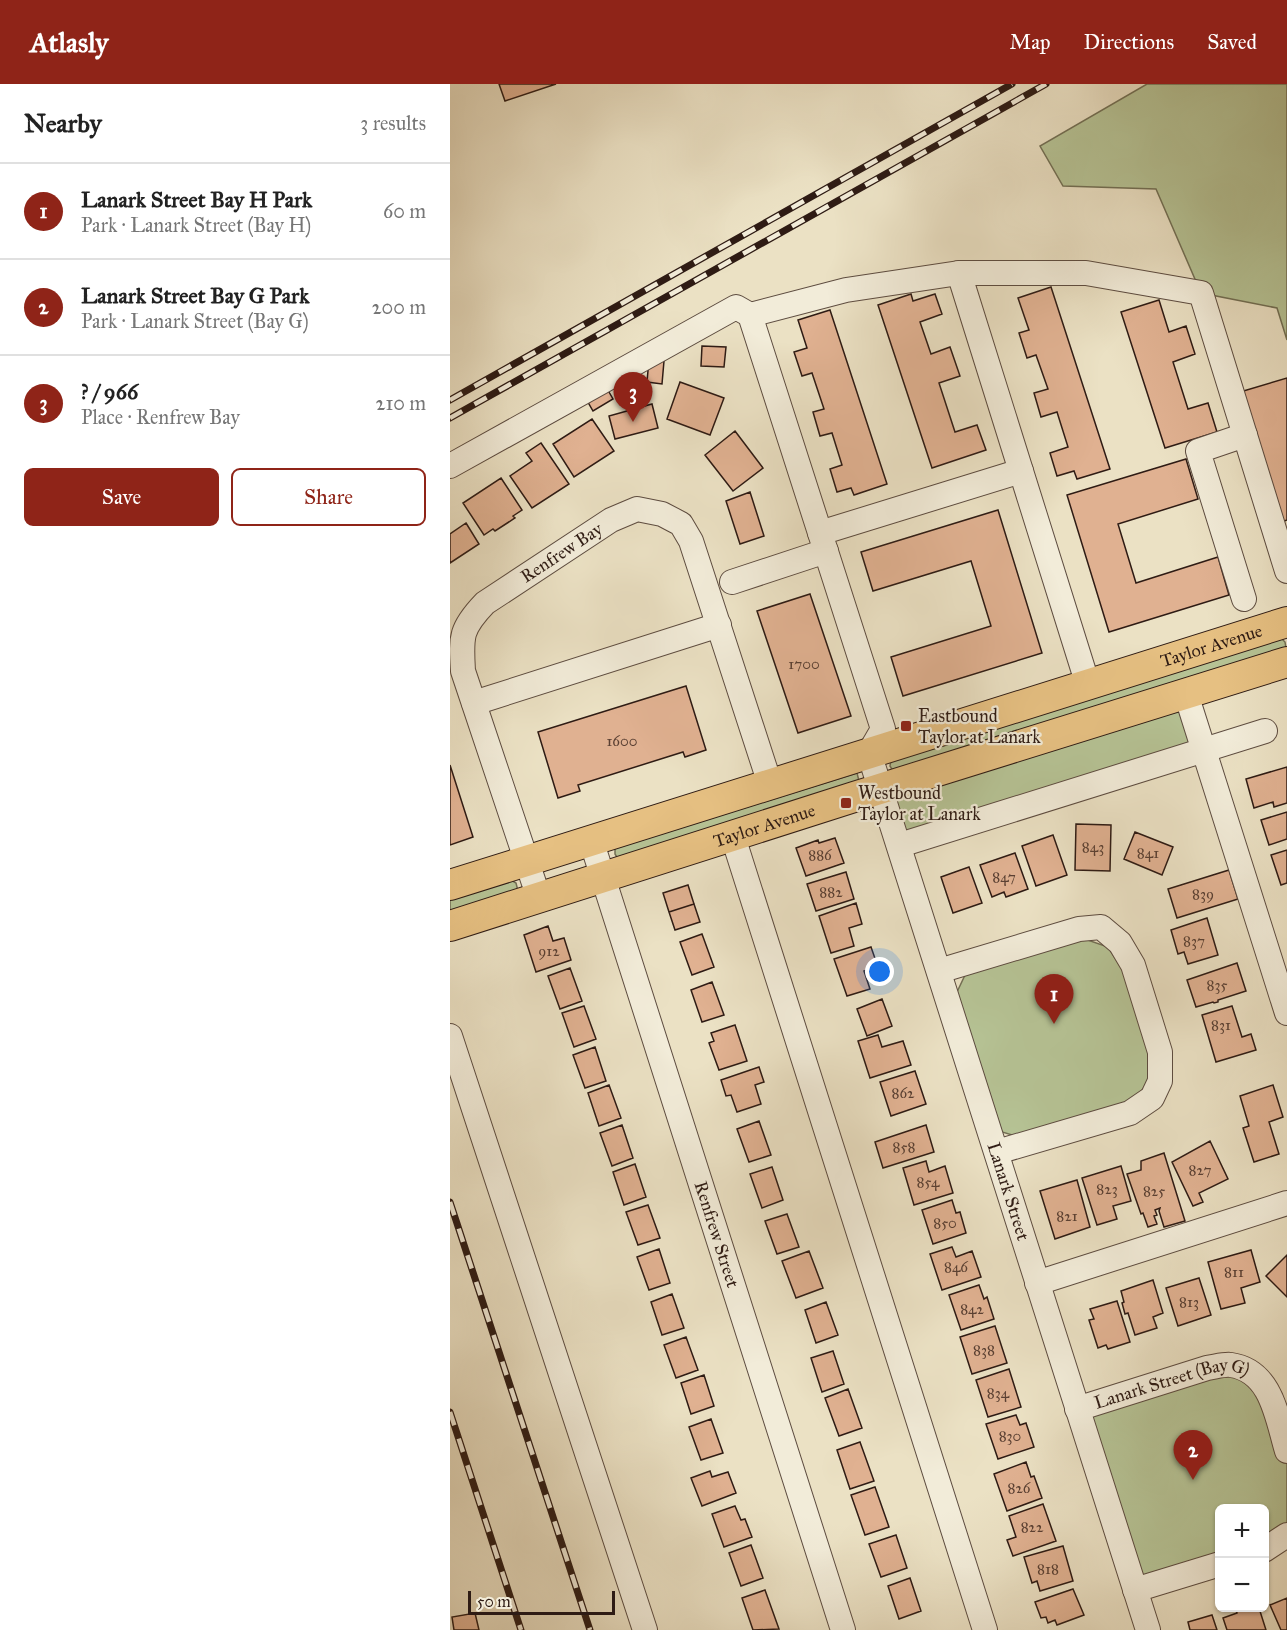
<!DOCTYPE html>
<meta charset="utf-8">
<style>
body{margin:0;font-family:"IM FELL Great Primer",serif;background:#f2f2f2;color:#222}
.controls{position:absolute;right:18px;bottom:18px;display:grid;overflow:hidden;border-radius:9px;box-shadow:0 2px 4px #0004}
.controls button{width:54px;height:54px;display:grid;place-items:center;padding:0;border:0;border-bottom:2px solid #e0e0e0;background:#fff;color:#222;font:30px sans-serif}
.scale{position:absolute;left:18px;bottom:15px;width:147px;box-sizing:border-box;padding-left:6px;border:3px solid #2e1b14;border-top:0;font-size:16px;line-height:21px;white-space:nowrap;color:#2e1b14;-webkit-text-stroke:4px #f2ecd9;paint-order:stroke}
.you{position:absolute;left:430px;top:888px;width:21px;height:21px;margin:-15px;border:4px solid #fff;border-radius:50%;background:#1a73e8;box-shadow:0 0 0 9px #1a73e833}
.badge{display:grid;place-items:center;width:39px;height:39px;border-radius:50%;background:#8f2418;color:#fff;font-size:20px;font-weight:700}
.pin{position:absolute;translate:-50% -50px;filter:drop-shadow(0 2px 3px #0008)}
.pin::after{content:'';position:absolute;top:32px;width:21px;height:18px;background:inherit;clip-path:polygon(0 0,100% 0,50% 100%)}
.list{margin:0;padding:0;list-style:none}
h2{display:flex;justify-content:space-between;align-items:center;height:78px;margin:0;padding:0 24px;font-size:26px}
h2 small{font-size:20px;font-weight:400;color:#767676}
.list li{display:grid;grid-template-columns:39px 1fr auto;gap:18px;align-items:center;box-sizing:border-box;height:96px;padding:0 24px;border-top:2px solid #e0e0e0}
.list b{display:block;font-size:22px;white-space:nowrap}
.list p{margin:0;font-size:20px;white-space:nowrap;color:#767676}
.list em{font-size:20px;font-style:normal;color:#767676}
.actions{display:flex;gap:12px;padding:18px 24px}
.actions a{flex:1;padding:14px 0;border:2px solid #8f2418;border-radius:9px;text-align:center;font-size:21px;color:#8f2418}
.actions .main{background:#8f2418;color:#fff}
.map{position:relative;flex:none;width:837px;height:1546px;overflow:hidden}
header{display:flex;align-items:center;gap:36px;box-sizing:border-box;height:84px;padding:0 30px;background:#8f2418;color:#fff}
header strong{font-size:28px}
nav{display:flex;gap:33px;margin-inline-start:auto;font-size:21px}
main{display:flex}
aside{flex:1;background:#fff}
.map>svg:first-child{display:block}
</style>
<header>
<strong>Atlasly</strong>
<nav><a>Map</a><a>Directions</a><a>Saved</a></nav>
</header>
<main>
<aside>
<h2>Nearby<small>3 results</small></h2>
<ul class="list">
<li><span class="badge">1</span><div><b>Lanark Street Bay H Park</b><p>Park · Lanark Street (Bay H)</p></div><em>60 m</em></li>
<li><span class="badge">2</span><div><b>Lanark Street Bay G Park</b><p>Park · Lanark Street (Bay G)</p></div><em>200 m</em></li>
<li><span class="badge">3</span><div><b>? / 966</b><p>Place · Renfrew Bay</p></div><em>210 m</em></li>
</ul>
<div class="actions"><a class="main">Save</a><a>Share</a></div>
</aside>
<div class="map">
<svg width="837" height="1546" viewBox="0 0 837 1546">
<rect width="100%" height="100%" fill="#ebe1c4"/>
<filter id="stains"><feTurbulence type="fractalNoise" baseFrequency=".00333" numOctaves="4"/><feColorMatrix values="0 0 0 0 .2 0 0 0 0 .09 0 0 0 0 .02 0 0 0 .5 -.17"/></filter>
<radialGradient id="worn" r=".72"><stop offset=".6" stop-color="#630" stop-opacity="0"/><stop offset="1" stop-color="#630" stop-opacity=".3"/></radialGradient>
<path fill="#b6c395" stroke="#726f54" stroke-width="1.5" d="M697,0H837V256L827,224L751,209L706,105L613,102L590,62Z
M831,554L835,558L836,564L443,687L440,682L441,676Z
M736,610L754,666L450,761L432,705Z
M407,689L409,697L168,775L165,770V764Z
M61,796L66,799L68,807L0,832V814Z
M629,853L658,863L676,891L700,972L698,1000L679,1019L569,1053L552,1048L507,908L516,889Z
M798,1286L837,1367V1451L815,1466L814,1424H770L769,1480L685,1506L627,1325Z"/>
<path fill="#e0b191" stroke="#2e1b14" stroke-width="1.5" d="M49,0H106L55,17Z
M601,203L660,385L627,395L624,387L607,392L600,369L618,363L607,328L591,333L584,309L598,305L586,271L577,274L569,249L579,246L568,214Z
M461,210L463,217L485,210L492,230L470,238L481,270L500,263L510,292L489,299L505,348L527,341L536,366L482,384L428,221Z
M709,216L719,248L736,242L745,270L723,278L738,325L758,319L767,348L715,364L671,228Z
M380,226L437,400L404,411L401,404L387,408L380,385L392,381L382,349L370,352L363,328L374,325L362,289L352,292L344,268L357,264L348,236Z
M252,262L276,263L274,283L251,282Z
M199,275L214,277L212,300L197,298Z
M837,294V436L832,438L790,308Z
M230,298L274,314L260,351L217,335Z
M155,301L163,315L143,327L135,313Z
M202,320L208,344L165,355L159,332Z
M142,335L164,367L124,393L103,360Z
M285,347L313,384L283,407L255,371Z
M91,359L119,400L82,424L60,392L82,377L76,369Z
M736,375L748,415L668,440L686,499L768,473L779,511L659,548L617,411Z
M51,394L72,426L63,432L65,434L45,447L43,445L34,451L13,419Z
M300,408L314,452L290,460L276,417Z
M548,426L592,569L453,612L441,573L541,542L521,477L423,507L411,468Z
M16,439L29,460L0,479V450Z
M360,510L401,632L348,649L307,527Z
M236,602L256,666L235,673L233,668L128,701L130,707L108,714L88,648Z
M0,681L23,753L0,761Z
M837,683V719L824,723L823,718L804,724L796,695Z
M837,728V755L819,761L811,736Z
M626,740L661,741L660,787L625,786Z
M685,748L723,763L712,791L674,775Z
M603,751L617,791L586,802L572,762Z
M385,754L394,779L356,792L346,764L368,756L369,759Z
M837,766V799L831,801L821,771Z
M565,769L578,805L556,813L554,808L542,813L530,781Z
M519,783L532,819L503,829L491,793Z
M779,786L788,815L727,834L718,805Z
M396,788L404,815L366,827L357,800Z
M238,801L244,820L219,828L213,809Z
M406,819L412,840L399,844L404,862L381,869L369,832Z
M244,820L250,838L225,846L219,828Z
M757,834L768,871L738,880L734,868L728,870L721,846Z
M98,842L103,857L114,854L121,876L86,888L74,851Z
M252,850L264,883L242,891L230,858Z
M421,863L428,883L414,887L420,905L397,912L384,875Z
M787,879L796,907L768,916V918L764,919L763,918L746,923L737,896Z
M120,884L132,917L110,925L98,892Z
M262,898L274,931L252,938L241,906Z
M432,915L442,942L417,952L407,925Z
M134,922L146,955L124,963L112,929Z
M782,922L792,953L801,950L806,966L766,978L752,931Z
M285,941L297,977L269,986L259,959L264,957L261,949Z
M428,951L432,963L453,957L461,981L420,994L408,957Z
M145,963L156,997L135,1004L123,971Z
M309,983L314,998L305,1001L311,1020L287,1028L281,1011L276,1012L271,996Z
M465,987L476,1020L441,1032L430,998Z
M159,1001L171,1034L149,1042L138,1009Z
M823,1001L833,1033L819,1038L829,1070L804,1078L793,1044L799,1042L790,1012Z
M309,1037L321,1071L299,1078L287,1045Z
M172,1041L183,1074L162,1082L150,1049Z
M476,1041L484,1068L433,1084L425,1058Z
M760,1057L778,1095L749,1109L753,1118L743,1122L722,1078Z
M714,1069L735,1137L714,1143L709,1127L710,1124L705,1126L707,1131L704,1132L707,1140L698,1143L693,1129L691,1130L677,1090L691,1086V1077Z
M476,1077L479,1088L495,1082L503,1109L464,1121L453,1084Z
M185,1080L196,1113L174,1121L163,1088Z
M671,1082L681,1117L663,1122L667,1135L647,1141L632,1094Z
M322,1083L333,1116L312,1124L300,1090Z
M627,1096L640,1143L605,1155L590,1107Z
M502,1116L506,1129L510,1128L516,1149L483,1160L472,1126Z
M198,1121L210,1154L188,1161L176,1128Z
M337,1130L349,1163L327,1170L315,1137Z
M502,1163L506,1173L522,1167L531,1193L492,1206L480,1170Z
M209,1165L220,1199L199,1206L187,1173Z
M801,1166L810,1198L791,1204L795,1219L771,1225L758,1178Z
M359,1167L373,1204L346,1214L332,1177Z
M837,1171V1213L816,1192Z
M749,1194L761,1231L728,1242L716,1204Z
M703,1196L713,1229L703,1233L707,1244L685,1251L678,1229L675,1230L672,1219L674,1218L671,1207Z
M529,1201L534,1215L537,1213L544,1235L511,1246L499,1211Z
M222,1210L234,1244L212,1251L201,1218Z
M667,1217L680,1258L658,1265L656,1261L648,1264L639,1236L644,1235L640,1225Z
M376,1218L388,1251L366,1259L355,1226Z
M545,1242L557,1279L522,1290L510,1253Z
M236,1253L248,1286L226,1294L214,1261Z
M383,1267L394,1300L372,1308L361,1274Z
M559,1285L571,1323L538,1333L526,1296Z
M254,1291L264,1322L241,1330L231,1299Z
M398,1305L412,1344L389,1352L375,1314Z
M566,1331L570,1341L576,1339L584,1363L548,1375L536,1340Z
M261,1335L273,1369L251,1376L239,1343Z
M410,1358L424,1397L400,1405L387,1366Z
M576,1378L581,1393L584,1392L592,1414L557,1427L544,1390Z
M260,1387L262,1393L278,1388L286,1409L252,1422L241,1394Z
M425,1403L439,1443L415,1451L401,1411Z
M593,1420L606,1457L563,1472L557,1456L566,1453L559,1432Z
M285,1422L291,1436L295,1435L302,1453L274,1463L262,1430Z
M446,1451L457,1484L431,1493L419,1460Z
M301,1461L313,1494L291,1502L279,1469Z
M613,1462L623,1497L590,1507L587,1497L582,1499L574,1473Z
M460,1494L471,1527L449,1535L438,1502Z
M623,1505L634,1531L607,1541L605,1536L598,1539L596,1533L591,1534L585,1518Z
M315,1506L329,1545L303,1546L292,1514Z
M837,1514V1546H831L820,1521Z
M786,1524H809L816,1546H777L773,1534L787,1529Z
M25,1529L29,1546H4L2,1533Z
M762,1531L767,1546H740L738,1538Z"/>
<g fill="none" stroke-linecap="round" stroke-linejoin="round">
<defs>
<g id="minor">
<path d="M509,189L638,601"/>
<path d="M300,231L396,206L509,189H636L751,209L837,487"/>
<path id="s1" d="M0,382L286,223L300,231L433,645L419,669L698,1546"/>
<path d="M370,449L571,387"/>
<path d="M282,498L376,467"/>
<path d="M794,515L748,367L795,351"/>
<path d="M736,610L837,929"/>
<path d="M24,619L269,541"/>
<path d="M283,753L535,1546"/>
<path id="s2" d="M141,756L393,1546"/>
<path d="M450,761L815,647"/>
<path id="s3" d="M89,814L13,587C11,553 10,545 35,519L161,436L187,425L212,430L231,440L241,457L320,700"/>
<path d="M489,887L629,845L651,843L670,859L683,881L710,968V997L702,1014L680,1029L547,1068"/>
<path d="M0,952L195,1546"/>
<path d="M587,1199L837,1119"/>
<path id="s4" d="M627,1325L757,1284C765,1283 774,1280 781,1281C822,1287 827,1334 837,1367"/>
<path d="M814,1466L837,1451"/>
<path d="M685,1506L770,1480"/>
</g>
<g id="major">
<path id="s5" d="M0,801L837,538"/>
<path id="s6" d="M0,842L404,713L837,578"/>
</g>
</defs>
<use href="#minor" stroke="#5d4c40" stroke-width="26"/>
<use href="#major" stroke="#2e1b14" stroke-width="32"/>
<use href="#minor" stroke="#f2ecd9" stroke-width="24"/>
<use href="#major" stroke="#e6c082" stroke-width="30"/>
<defs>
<path id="rail" d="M0,316L562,0
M0,334L596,0
M0,1118L140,1546
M0,1328L71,1546"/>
</defs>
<use href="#rail" stroke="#2e1b14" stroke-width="7"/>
<use href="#rail" stroke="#f2ecd9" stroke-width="4.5" stroke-dasharray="14" stroke-linecap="butt"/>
</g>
<g fill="#8f2418" stroke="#f2ecd9" stroke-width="2">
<rect x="450" y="636" width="12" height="12" rx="3"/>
<rect x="390" y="713" width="12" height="12" rx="3"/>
</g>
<g text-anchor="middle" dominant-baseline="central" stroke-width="4.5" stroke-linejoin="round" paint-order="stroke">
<g font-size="15" fill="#5a4033">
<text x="354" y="580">1700</text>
<text x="172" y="657">1600</text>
<text x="643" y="763">843</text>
<text x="698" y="769">841</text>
<text x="370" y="771">886</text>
<text x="554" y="793">847</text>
<text x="381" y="808">882</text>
<text x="753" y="810">839</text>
<text x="744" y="857">837</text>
<text x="99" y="867">912</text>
<text x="767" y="901">835</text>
<text x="771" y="941">831</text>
<text x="453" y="1009">862</text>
<text x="454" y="1063">858</text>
<text x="750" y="1086">827</text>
<text x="478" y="1098">854</text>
<text x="657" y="1105">823</text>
<text x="704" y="1107">825</text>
<text x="617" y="1132">821</text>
<text x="495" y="1139">850</text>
<text x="506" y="1183">846</text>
<text x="784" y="1188">811</text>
<text x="739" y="1218">813</text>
<text x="522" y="1225">842</text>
<text x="534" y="1266">838</text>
<text x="548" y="1309">834</text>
<text x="560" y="1352">830</text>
<text x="569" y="1404">826</text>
<text x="582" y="1443">822</text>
<text x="598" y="1485">818</text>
</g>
<g font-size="18" fill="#2e1b14" stroke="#f2ecd9">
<text stroke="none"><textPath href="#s3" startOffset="406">Renfrew Bay</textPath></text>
<text stroke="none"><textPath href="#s5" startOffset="798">Taylor Avenue</textPath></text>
<text stroke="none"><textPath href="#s6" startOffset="330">Taylor Avenue</textPath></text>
<text stroke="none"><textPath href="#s1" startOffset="1266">Lanark Street</textPath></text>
<text stroke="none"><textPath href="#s2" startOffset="414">Renfrew Street</textPath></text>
<text stroke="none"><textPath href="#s4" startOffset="99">Lanark Street (Bay G)</textPath></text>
</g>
<g font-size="18" fill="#2e1b14" stroke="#f2ecd9" text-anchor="start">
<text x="468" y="632">Eastbound<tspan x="468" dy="21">Taylor at Lanark</tspan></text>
<text x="408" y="709">Westbound<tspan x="408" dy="21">Taylor at Lanark</tspan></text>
</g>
</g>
<rect width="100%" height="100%" filter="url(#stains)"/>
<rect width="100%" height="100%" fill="url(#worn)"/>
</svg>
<div class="controls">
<button>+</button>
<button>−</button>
</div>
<div class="scale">50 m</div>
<div class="you"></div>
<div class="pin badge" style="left:604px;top:940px">1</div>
<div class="pin badge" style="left:743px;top:1396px">2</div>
<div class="pin badge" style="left:183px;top:338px">3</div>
</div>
</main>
